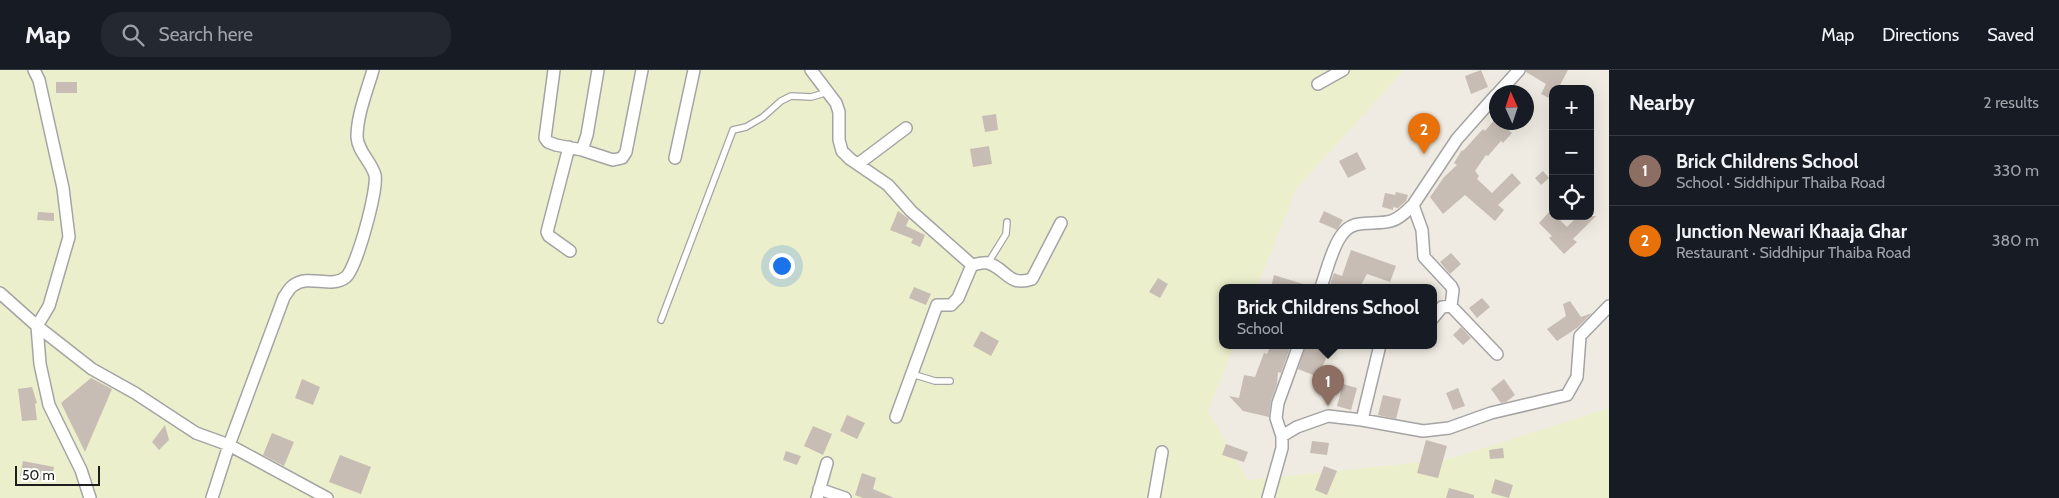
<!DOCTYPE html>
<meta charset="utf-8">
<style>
body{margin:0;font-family:Cabin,sans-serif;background:#242831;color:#f1f3f6}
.controls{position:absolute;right:15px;top:15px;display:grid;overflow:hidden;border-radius:10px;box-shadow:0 5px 20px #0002}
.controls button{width:45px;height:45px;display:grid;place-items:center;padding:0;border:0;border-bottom:1px solid #363941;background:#171b24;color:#f1f3f6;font:25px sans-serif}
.compass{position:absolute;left:1489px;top:15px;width:45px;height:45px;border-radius:50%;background:#171b24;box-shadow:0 5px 20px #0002;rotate:357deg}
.scale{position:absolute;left:15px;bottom:12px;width:85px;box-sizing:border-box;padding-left:5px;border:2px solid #1d1d1d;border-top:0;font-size:14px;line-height:18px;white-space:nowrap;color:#1d1d1d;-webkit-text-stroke:4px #fff;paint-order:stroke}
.you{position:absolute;left:781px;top:195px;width:18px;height:18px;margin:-12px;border:4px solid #fff;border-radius:50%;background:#1a73e8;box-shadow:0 0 0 8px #1a73e833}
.badge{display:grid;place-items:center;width:32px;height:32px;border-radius:50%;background:#df8787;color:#fff;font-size:16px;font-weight:700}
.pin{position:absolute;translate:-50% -41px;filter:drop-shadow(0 1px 2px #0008)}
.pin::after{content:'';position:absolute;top:26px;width:18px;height:15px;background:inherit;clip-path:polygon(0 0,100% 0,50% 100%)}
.popup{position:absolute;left:1219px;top:214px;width:218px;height:65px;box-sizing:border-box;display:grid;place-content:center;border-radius:10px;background:#171b24;filter:drop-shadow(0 1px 4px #0005);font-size:16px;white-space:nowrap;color:#9ea1a6}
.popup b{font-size:19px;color:#f1f3f6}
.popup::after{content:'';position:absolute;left:50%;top:100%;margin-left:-10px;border:10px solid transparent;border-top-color:#171b24}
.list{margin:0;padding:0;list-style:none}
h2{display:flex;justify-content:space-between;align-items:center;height:65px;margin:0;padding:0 20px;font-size:21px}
h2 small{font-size:16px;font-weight:400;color:#9ea1a6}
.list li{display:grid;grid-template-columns:32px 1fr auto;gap:15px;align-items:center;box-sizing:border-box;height:70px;padding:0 20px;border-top:1px solid #363941}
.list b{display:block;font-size:19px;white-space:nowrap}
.list p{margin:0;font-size:16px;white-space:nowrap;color:#9ea1a6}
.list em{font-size:16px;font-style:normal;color:#9ea1a6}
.icon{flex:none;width:28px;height:28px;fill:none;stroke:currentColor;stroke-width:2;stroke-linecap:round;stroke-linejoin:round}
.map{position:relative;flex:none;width:1609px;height:428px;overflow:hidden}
header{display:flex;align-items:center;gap:30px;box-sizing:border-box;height:70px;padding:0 25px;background:#171b24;border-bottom:1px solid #363941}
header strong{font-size:24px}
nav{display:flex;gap:28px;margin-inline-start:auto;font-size:18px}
.search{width:350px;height:45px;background:#242831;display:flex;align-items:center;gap:12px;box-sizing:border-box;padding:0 18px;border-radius:20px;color:#9ea1a6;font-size:19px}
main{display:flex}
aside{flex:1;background:#171b24}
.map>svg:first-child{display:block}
</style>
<header>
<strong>Map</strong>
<div class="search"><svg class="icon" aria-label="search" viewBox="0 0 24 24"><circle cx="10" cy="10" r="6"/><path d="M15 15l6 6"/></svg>Search here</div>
<nav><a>Map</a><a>Directions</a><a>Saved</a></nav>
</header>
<main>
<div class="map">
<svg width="1609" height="428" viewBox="0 0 1609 428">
<rect width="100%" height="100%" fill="#efebe2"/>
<path fill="#ecefcc" d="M0,0H1404L1296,119L1257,217H1223V275H1234L1208,341L1248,410L1450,389L1609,338V428H0Z"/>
<path fill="#c7bdb5" d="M1481,0L1488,17L1471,24L1465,6Z
M1526,0H1568L1558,19H1553V30L1541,24L1546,14L1526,2Z
M56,12H77V23H56Z
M996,44L998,60L985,62L982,46Z
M1495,49L1496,52H1500L1512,63L1503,73L1501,71L1488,86L1486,85L1475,101L1479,106L1477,109L1492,123L1512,103L1521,113L1498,135L1504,140L1495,151L1465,125L1443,144L1430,127L1444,107L1457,95L1454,93L1462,80L1463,81L1483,59L1485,61Z
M1417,56L1433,62L1428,76L1411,70Z
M989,76L992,94L973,97L970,79Z
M1357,82L1366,99L1348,108L1339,91Z
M1543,101L1549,108L1541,115L1535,108Z
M1396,122L1408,125L1406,131L1398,138L1393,137V140L1382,137L1385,123L1395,125Z
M898,141L909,149L906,156L925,165L920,177L911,173L913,169L890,160Z
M1324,141L1343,150L1337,160L1319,152Z
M1550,141L1553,146H1556L1567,157L1578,146H1596L1573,169L1577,172L1564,184L1549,168L1552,166L1539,153Z
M38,142L54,143V151L37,150Z
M1351,180L1396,196L1390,212L1367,204L1360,217H1329L1334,203L1342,206Z
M1451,183L1461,194L1450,204L1440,192Z
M1274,205L1306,215V217H1271Z
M1158,208L1168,214L1160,228L1149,222Z
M914,217L931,224L926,235L909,228Z
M1482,228L1490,237L1477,248L1469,238Z
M1570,231L1581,247L1592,243L1577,258L1557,271L1547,259L1566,246L1563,234Z
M1461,257L1471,268L1463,275L1453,265Z
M981,261L999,271L991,286L973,276Z
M1271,275H1291L1281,303L1278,302L1277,314L1271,331L1269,347L1243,341L1229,326L1239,328L1244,305L1255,307L1264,283L1267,284Z
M1306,275H1332L1318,307L1298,299Z
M91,308L112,319L85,382L61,333Z
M302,309L320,317L313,335L295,328Z
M1504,309L1515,325L1506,332L1501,333L1491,319Z
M1343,314L1357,318L1351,340L1337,336Z
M32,317L37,333L35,334L37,350L22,351L18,319Z
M1458,318L1465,336L1453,340L1446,323Z
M1383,325L1401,329L1396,349L1378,345Z
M847,345L865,353L857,369L840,361Z
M165,355L169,370L159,380L152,372Z
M813,356L832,364L823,385L804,376Z
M272,363L294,372L284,396L263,385Z
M1426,370L1447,376L1438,408L1417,403Z
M1312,371L1329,373L1327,385L1310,383Z
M1226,374L1248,382L1244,392L1222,385Z
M1503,378L1504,388L1490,389L1489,380Z
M786,381L801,386L797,395L783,390Z
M340,385L371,397L361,424L329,412Z
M23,391L54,397L51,412L20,406Z
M1324,396L1337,401L1327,425L1315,420Z
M862,403L876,408L873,419L894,428H863L855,425Z
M1495,409L1513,415L1509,428L1491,423Z
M1449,418L1474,425V428H1446Z"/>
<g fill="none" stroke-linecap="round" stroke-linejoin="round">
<defs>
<path id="service" d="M988,193L1006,164L1007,152
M661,250L733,60L746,57L763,47L781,31L791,26L811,27L828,22
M912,304L935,311H950"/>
<path id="minor" d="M34,0L39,10L63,118L69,167L49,236L37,256
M554,0L545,68L548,72L556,75L582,80L613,90L622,88L626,82L642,0
M811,0L836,33L839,42V70L842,81L850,89L888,115L911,141L972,195C977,194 984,192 988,193C1007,199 1008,217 1032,209L1061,153
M1318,14L1343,0
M1499,22L1519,0
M569,77L547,162L549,166L570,181
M582,80L587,65L598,0
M675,88L694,0
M858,94L906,58
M1413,135L1422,160L1424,187L1451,216L1453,220L1451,236
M1321,217C1327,201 1331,180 1341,166C1353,147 1373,156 1391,151C1399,149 1407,141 1413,135L1457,69L1496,25
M0,223L37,256L92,299L135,323L196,363L229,375L327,428
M1433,248L1442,237L1451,236L1497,284
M37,256L40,294L49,335L81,400L90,428
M896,347L937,235H951L958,228L972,195
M1362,350L1380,275
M1282,366L1297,357L1328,346L1362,350L1423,361L1449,358L1491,343L1567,325L1577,307L1580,266L1609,236
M819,419L845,428
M212,428L229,375L284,227C287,223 290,217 294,215C309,204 332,219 346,207C357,197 378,119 375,105C371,91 358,82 357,67C357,45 367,21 373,0
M817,428L827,393
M1154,428L1162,382
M1268,428L1282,378V366L1276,348L1278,333L1299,275"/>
</defs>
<use href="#service" stroke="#a4a4a4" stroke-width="8"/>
<use href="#minor" stroke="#a4a4a4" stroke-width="14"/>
<use href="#service" stroke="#fff" stroke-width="5.5"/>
<use href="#minor" stroke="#fff" stroke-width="11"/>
</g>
</svg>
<div class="controls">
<button>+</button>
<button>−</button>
<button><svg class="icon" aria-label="locate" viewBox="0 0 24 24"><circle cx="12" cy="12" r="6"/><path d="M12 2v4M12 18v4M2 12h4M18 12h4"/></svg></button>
</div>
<svg class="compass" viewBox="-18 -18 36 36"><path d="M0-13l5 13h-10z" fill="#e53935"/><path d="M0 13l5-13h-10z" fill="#9ea1a6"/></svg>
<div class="scale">50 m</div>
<div class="you"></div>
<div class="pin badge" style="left:1328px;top:336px;background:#8d6e63">1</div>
<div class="popup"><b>Brick Childrens School</b>School</div>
<div class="pin badge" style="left:1424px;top:84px;background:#e8710a">2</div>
</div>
<aside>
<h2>Nearby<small>2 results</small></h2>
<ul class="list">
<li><span class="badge" style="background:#8d6e63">1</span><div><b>Brick Childrens School</b><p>School · Siddhipur Thaiba Road</p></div><em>330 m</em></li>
<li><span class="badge" style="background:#e8710a">2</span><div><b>Junction Newari Khaaja Ghar</b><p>Restaurant · Siddhipur Thaiba Road</p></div><em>380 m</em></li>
</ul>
</aside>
</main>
